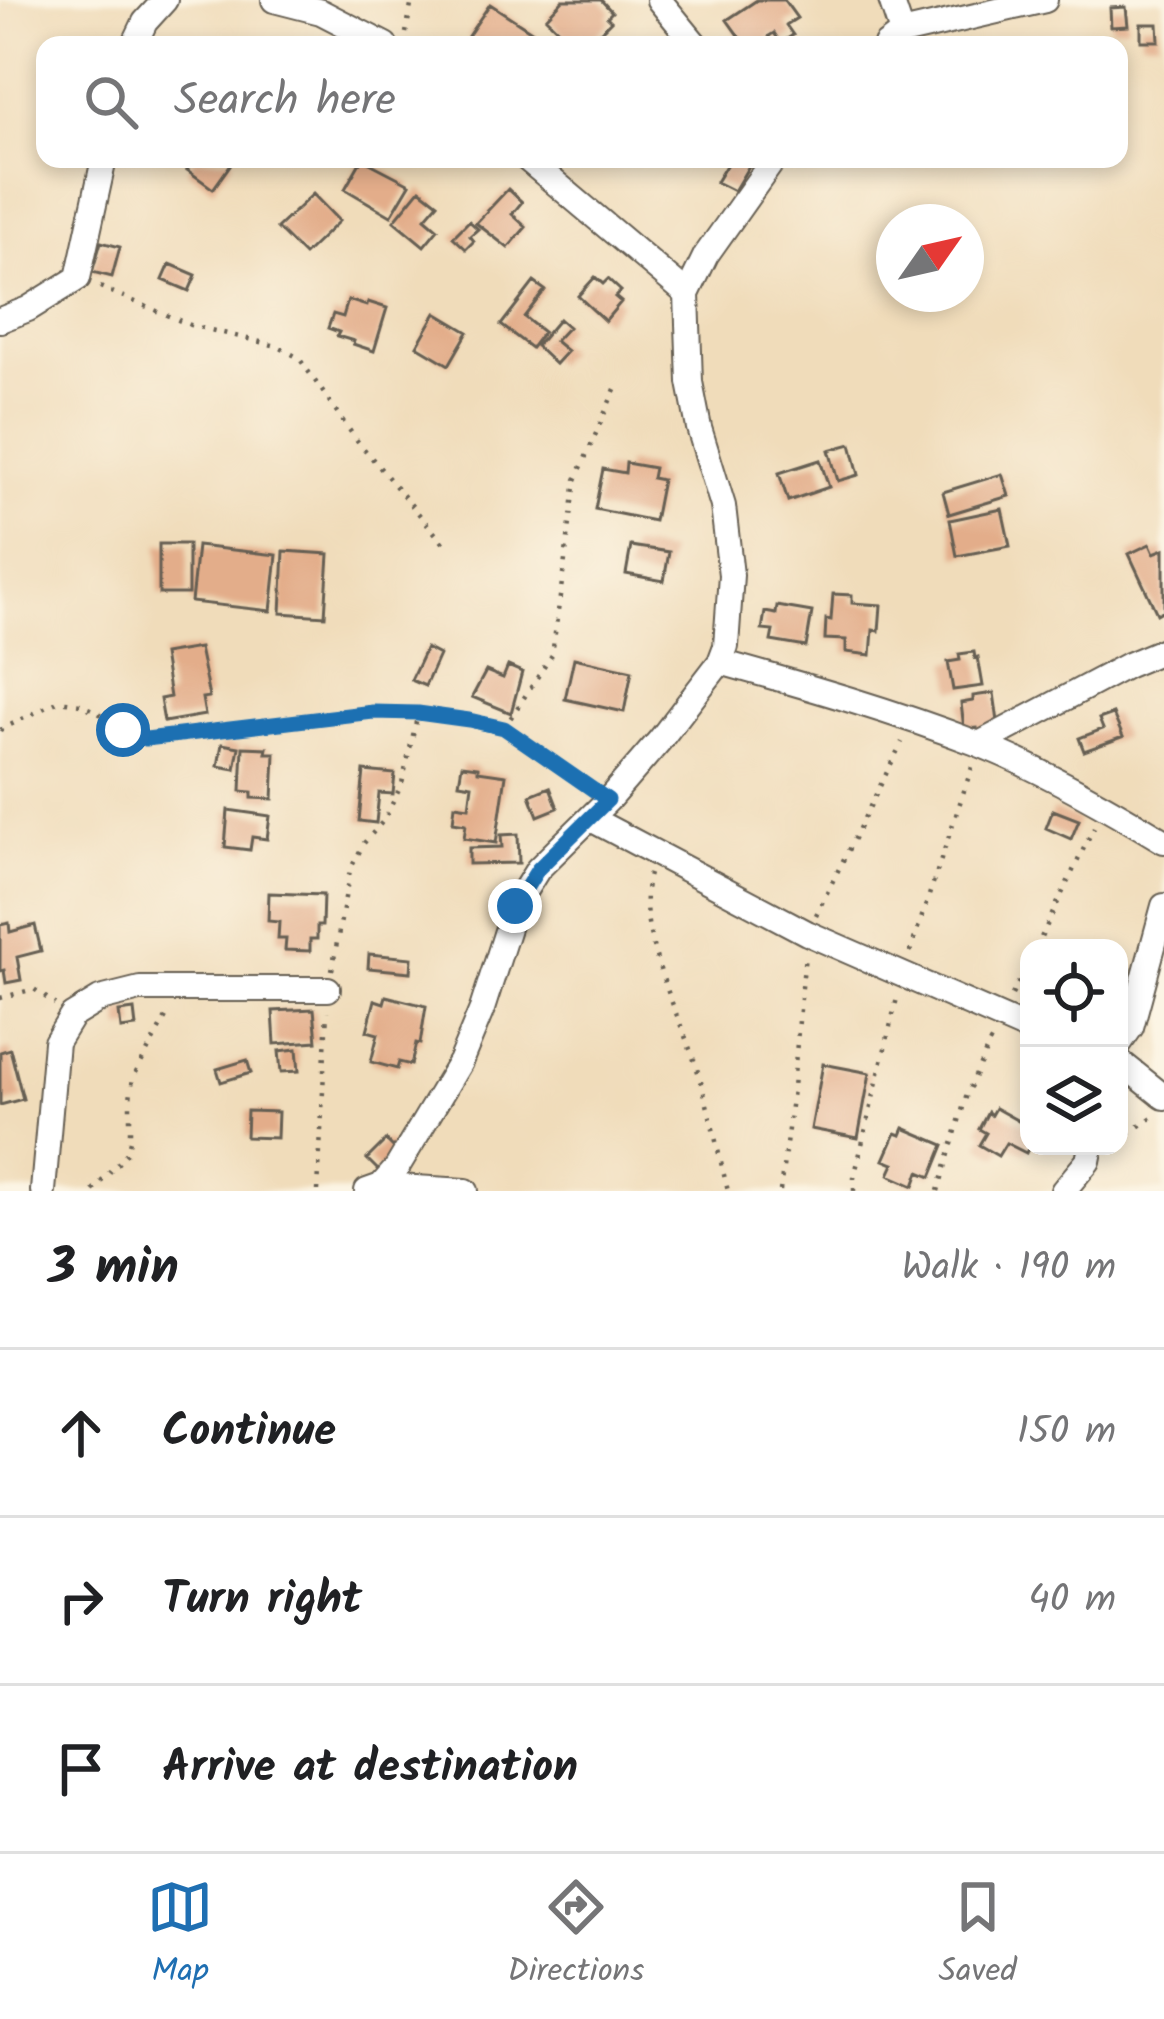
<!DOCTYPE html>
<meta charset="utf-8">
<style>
body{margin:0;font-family:Kalam,sans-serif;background:#f6f6f6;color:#202124}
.controls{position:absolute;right:36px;bottom:36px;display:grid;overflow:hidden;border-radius:24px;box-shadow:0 6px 18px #0003}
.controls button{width:108px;height:108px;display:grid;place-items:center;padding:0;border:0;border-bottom:3px solid #e0e0e0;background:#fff;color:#202124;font:60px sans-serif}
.compass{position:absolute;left:876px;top:204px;width:108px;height:108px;border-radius:50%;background:#fff;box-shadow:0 6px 18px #0003;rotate:56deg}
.stop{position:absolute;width:36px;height:36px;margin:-27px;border:9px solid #1f6fb2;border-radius:50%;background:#fff}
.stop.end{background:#1f6fb2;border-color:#fff;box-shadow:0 3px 12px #0008}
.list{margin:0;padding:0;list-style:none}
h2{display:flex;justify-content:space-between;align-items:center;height:156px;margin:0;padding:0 48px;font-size:51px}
h2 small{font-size:39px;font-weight:400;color:#757577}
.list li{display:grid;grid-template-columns:78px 1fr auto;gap:36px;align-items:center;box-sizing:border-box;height:168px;padding:0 48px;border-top:3px solid #e0e0e0}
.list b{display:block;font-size:45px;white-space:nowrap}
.list em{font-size:39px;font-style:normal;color:#757577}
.icon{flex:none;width:66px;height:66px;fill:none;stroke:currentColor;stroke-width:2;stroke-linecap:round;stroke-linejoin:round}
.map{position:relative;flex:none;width:1164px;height:1191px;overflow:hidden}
.search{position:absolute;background:#fff;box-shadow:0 6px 18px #0003;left:36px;right:36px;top:36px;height:132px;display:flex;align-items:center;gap:30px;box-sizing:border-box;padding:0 42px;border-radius:24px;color:#757577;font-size:45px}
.sheet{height:660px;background:#fff}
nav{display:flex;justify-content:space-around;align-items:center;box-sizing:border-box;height:168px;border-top:3px solid #e0e0e0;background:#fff;font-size:33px;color:#757577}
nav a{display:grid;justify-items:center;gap:6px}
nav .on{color:#1f6fb2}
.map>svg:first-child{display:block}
</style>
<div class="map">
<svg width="1164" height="1191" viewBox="0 0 1164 1191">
<rect width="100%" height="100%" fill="#fcf5e5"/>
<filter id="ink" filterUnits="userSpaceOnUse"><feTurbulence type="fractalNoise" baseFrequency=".00833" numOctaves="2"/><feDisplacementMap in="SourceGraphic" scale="24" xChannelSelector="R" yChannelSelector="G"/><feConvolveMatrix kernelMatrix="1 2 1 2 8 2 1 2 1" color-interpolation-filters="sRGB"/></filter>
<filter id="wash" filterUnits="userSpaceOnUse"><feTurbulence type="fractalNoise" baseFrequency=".004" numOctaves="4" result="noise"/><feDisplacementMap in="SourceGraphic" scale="48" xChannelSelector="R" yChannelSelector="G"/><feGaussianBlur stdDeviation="2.7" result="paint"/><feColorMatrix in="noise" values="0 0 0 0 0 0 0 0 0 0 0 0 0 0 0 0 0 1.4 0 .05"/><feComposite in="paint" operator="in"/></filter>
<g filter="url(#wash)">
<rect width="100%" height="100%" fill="#f0dcba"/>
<g id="blocks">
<path fill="#e3ad8a" d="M563,0H601L612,12L607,17L611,21L587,45H574L546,18Z
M757,0H784L797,18L786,25L793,35L781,43L774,33L769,36L772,42L768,45H745L727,20Z
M490,4L536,34L528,45H481L468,36Z
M1126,7L1128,26L1111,27L1110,8Z
M1141,24H1158L1159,41H1141Z
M195,159H231L233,161L213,189L187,170Z
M362,159L410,184L391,216L345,189Z
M730,159H753L734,191L716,182Z
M420,189L438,203L425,218L438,229L424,246L394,221Z
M508,189L522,202L512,214L526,227L508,248L476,223Z
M313,194L339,221L304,255L277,228Z
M469,221L478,229L470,236L474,241L466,249L453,237Z
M101,242L120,247L112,277L92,272Z
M170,264L196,275L189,291L163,280Z
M595,277L603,284L608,279L621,291L615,297L621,302L605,321L578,296Z
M534,282L545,290L524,317L543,332L531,348L501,325Z
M348,300L367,306L368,302L387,308L374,351L353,344L354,341L337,336L339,332L328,328L333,314L343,317Z
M436,313L468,332L449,365L417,346Z
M559,319L568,327L555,341L567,351L555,364L536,346Z
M851,444L859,475L838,481L829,450Z
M820,460L829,487L788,501L779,473Z
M626,463L654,468L652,478L662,480L654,521L595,509L603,469L625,473Z
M1002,474L1009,496L949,514L943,492Z
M1002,509L1010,546L957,556L950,520Z
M159,544H188V594H159Z
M1150,544L1154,553L1164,549V610L1157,614L1129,554Z
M197,546L277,555L271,611L191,602Z
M631,546L669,552L664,581L626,574Z
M284,551L329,554L325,616L281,613Z
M833,594L852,595V603L881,605L879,631L873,630L871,655L846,652V640L825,639L826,619L831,620Z
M777,606L812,612L806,647L771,641L773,631L762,630L765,612L776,614Z
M199,648L209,697L202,698L205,715L164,722L160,699L170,697L163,654Z
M426,648L439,655L425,686L411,680Z
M974,652L975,658L978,657L983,686L953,690L948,662L960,660L959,654Z
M574,658L632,671L624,712L565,699Z
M508,666L522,672L511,713L472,697L486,671L503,678Z
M994,693L999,729L977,732V728L964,729L961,703L973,701V696Z
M1113,714L1123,737L1084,751L1079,738L1103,729L1099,719Z
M222,744L239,747L235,769L218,766Z
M243,747L267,748L266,753H275L273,799L252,798V792L241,791Z
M462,765L478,767V771L506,775L496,843L464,838L466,824L453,822L455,805L469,807L472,785L459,783Z
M364,771L395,774L393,794L379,793L376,823L359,821Z
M550,787L558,808L538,816L530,795Z
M228,810L270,816L267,839L252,837L250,850L225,847Z
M1053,810L1079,820L1071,839L1046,828Z
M518,834L519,863L469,864V848L502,847L501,835Z
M269,893L323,895L322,926H317V939H310V951L285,950L286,939H278L279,922L268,921Z
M9,923L10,932L35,925L41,951L17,957L21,980L6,983L4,970L0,971V925Z
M369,954L412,958L411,972L368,968Z
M386,996L426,1006L420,1044L416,1043L411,1065L399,1062L397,1069L371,1062L378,1034L367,1031L375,1000L384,1003Z
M314,1009L317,1041L275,1044L273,1011Z
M134,1010L136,1027L121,1029L119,1012Z
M10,1049L23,1099L0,1105V1052Z
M297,1049L299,1071L281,1072L279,1051Z
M247,1060L251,1073L221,1082L217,1069Z
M823,1064L870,1073L858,1138L811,1129Z
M995,1108L1029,1127V1147L1026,1153L1006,1143L998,1156L979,1145L986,1133L979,1129L988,1112L991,1115Z
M247,1111L278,1112L277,1138L246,1137Z
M904,1128L944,1145L931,1177L919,1172L914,1186L889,1175L894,1164L884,1160L896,1133L901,1135Z
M386,1140L400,1154L381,1173L367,1159Z"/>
</g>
</g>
<g filter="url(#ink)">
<use href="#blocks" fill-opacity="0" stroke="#665f53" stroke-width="3"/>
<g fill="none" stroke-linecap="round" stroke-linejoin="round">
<defs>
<path id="street" d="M274,0L321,12L385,45
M659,0L696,45
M891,0L902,33
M134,45L145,22L165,0
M886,45L902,33L1045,0
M527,159L687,294
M0,320L28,309L78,278L104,159
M720,662C806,686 893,711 976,743C1038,767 1106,806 1164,841
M979,744L1128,665L1164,650
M591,819L807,933L1029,1030
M1119,1044L1131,1027L1164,906
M1119,1061L1164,1097
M381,1186L466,1191
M43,1191L56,1042L72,1016L100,999L140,989H328
M367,1191L381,1186L396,1169L460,1062L482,1009L515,906L538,869L608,800L660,740L720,662L726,646L731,575L723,506L699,428L690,382L687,294L706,255L774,159
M1063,1191L1088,1161L1091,1146"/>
</defs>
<use href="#street" stroke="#665f53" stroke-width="28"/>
<path stroke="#665f53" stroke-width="4.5" stroke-dasharray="3 9" stroke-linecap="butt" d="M406,33L412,0
M100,287L190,325L277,346L299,358L355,438L445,545
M504,728L552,655L576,480L618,382
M0,730L59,701L80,704L104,716L123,731L146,739L373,712L418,713L469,720L504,728L588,787
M649,874C633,927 681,1018 698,1072C710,1111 718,1152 728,1191
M816,915L902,742
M1036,948L1094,827
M910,952L973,764
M332,970L350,870L364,843L384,820L402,784L418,713
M1012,995L1029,962
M0,998L34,989L55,1004
M1119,1140L1154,1116
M93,1191L126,1154L130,1141V1098L133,1078L170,1010
M318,1191L327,1011
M780,1191L792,1098L805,954
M854,1191V1178L897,998
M938,1191L967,1094L992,1038"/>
<use href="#street" stroke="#fff" stroke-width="24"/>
</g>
</g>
<g fill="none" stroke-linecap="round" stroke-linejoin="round" filter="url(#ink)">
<path stroke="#1f6fb2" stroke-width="15" d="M123,730L146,739L373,712L418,713L469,720L504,728L608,800L538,869L515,906"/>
</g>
</svg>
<div class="controls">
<button><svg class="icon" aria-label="locate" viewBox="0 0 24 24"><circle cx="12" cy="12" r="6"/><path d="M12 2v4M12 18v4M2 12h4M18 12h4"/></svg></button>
<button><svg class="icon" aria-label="layers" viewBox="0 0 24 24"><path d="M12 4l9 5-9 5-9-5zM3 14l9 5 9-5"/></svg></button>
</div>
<svg class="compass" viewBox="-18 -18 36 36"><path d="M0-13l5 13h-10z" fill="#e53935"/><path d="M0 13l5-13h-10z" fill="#757577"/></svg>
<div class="stop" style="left:123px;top:730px"></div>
<div class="stop end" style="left:515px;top:906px"></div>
<div class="search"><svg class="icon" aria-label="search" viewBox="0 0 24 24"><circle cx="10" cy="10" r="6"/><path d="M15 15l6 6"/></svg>Search here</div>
</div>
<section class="sheet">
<h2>3 min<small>Walk · 190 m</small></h2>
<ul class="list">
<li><svg class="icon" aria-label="ahead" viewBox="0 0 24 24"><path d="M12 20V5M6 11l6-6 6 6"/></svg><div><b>Continue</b></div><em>150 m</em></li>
<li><svg class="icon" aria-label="right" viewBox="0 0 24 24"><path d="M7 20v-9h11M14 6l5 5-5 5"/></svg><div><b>Turn right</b></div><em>40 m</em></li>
<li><svg class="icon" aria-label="arrive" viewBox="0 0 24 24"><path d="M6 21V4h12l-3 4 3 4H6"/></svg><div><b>Arrive at destination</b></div></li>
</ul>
</section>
<nav>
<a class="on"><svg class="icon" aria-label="map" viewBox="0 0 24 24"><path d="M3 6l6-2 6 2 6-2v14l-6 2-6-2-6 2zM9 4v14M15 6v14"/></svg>Map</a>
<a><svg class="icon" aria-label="directions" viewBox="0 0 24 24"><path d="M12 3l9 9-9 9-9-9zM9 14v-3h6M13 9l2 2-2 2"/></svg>Directions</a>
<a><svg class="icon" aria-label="saved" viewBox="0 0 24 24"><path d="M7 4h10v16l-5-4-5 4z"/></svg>Saved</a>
</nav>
